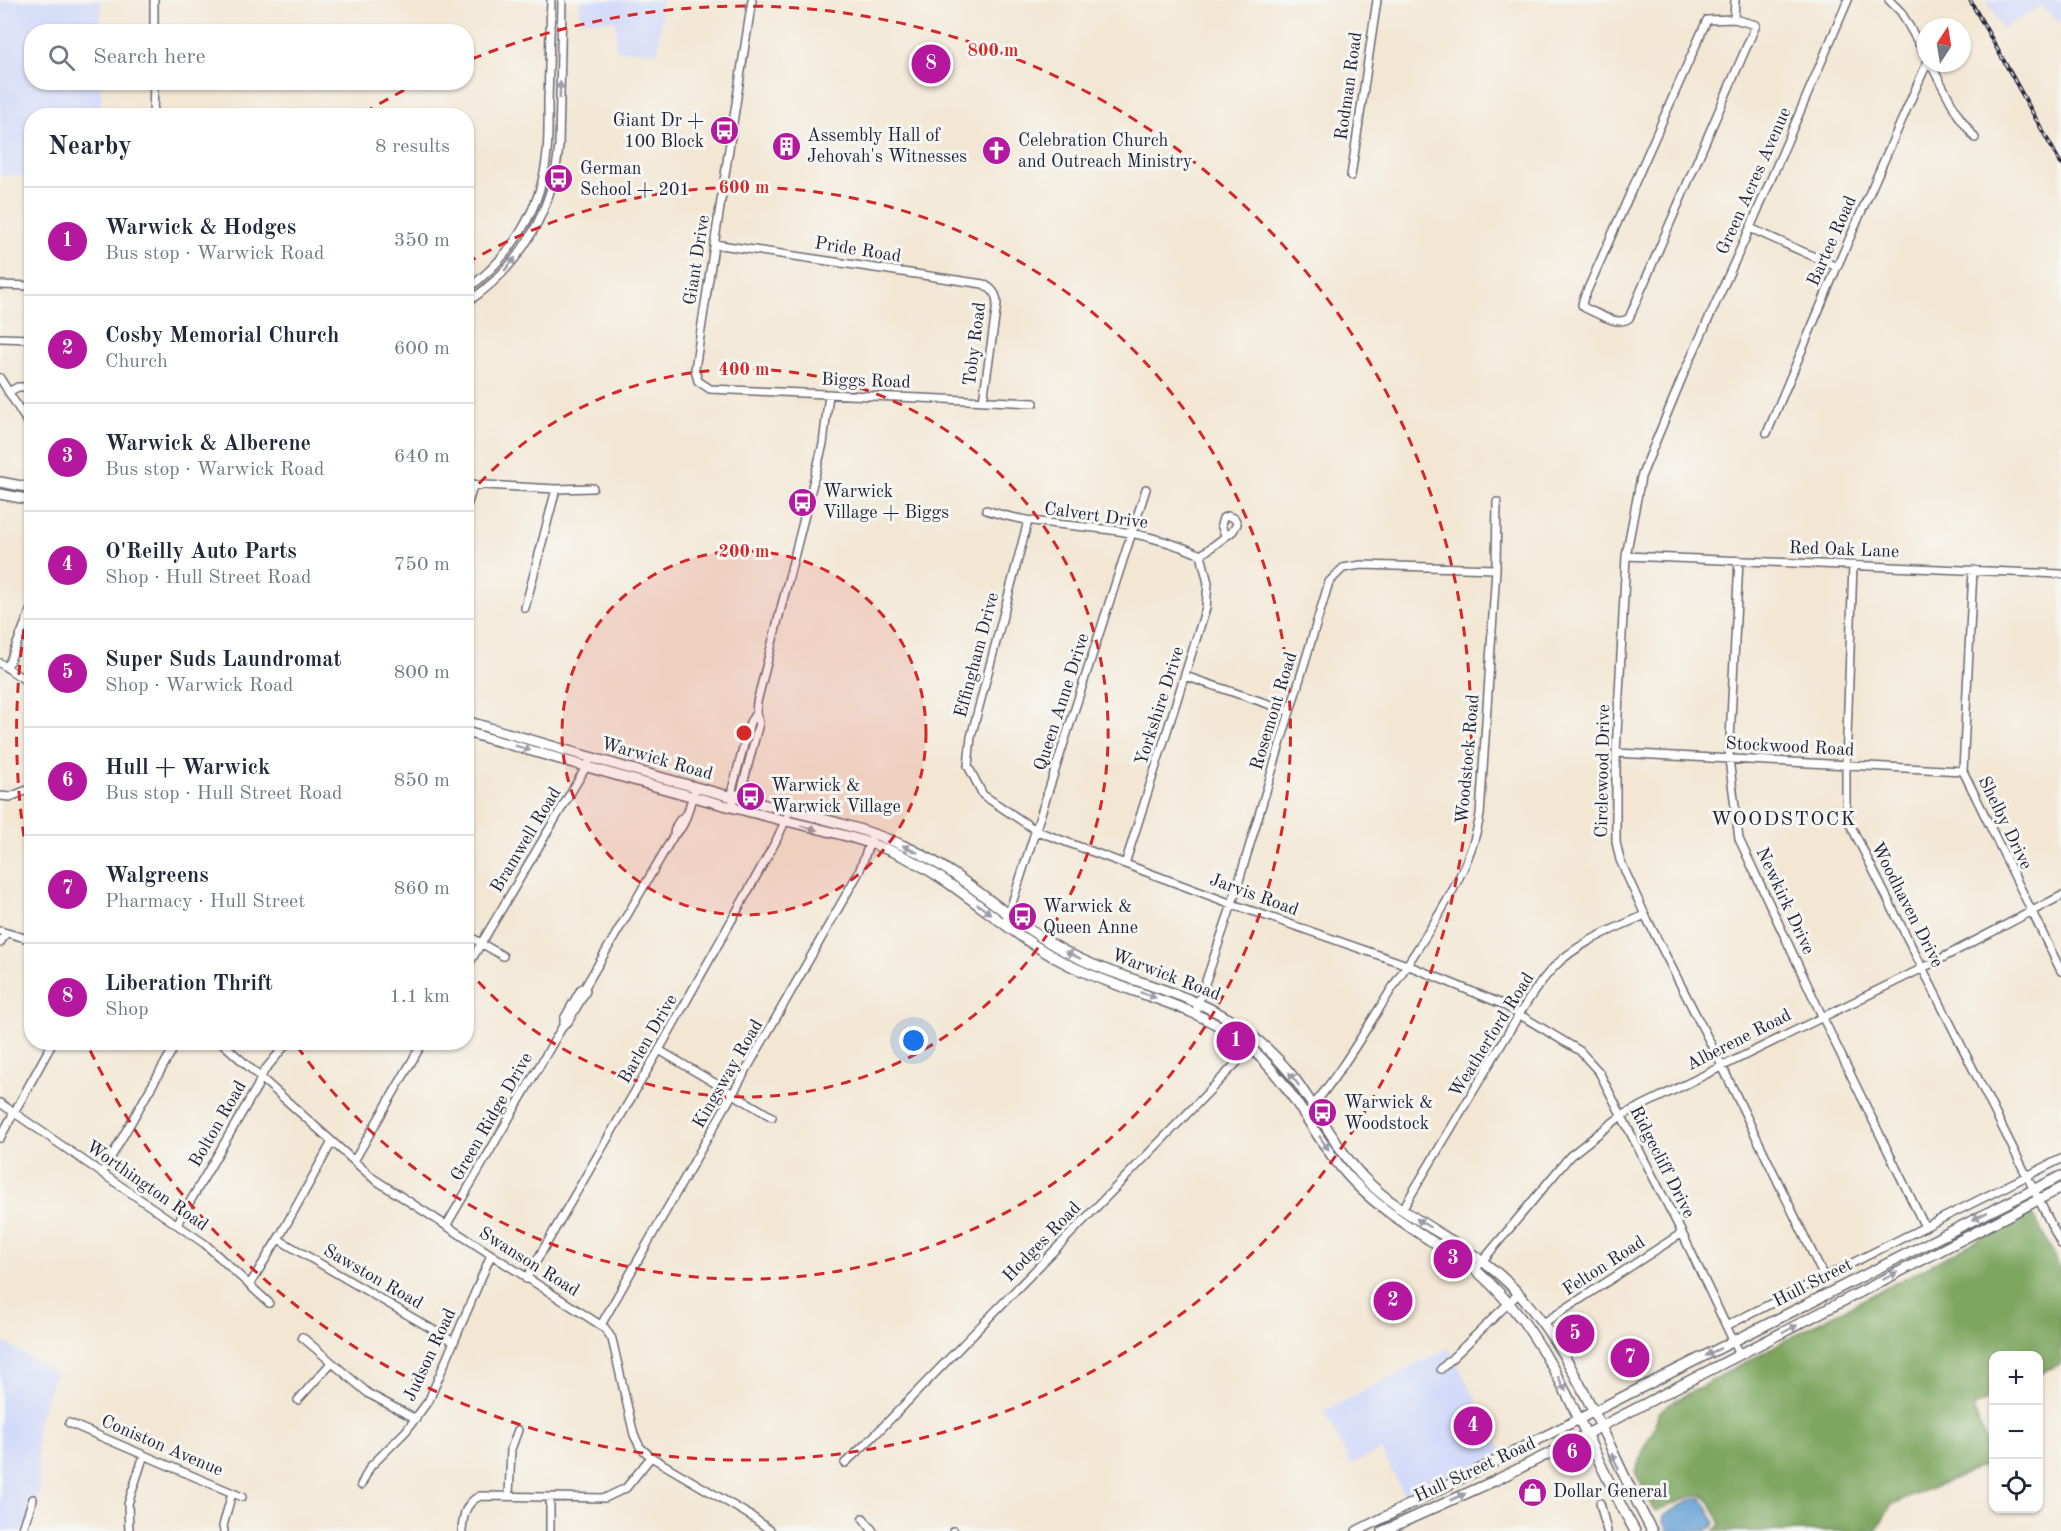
<!DOCTYPE html>
<meta charset="utf-8">
<style>
body{margin:0;font-family:"Old Standard TT",serif;background:#f2f2f3;color:#1f2937}
.controls{position:absolute;right:18px;bottom:18px;display:grid;overflow:hidden;border-radius:12px;box-shadow:0 2px 4px #0004}
.controls button{width:54px;height:54px;display:grid;place-items:center;padding:0;border:0;border-bottom:2px solid #e0e1e3;background:#fff;color:#1f2937;font:30px sans-serif}
.compass{position:absolute;left:1917px;top:18px;width:54px;height:54px;border-radius:50%;background:#fff;box-shadow:0 2px 4px #0004;rotate:12deg}
.you{position:absolute;left:914px;top:1041px;width:21px;height:21px;margin:-15px;border:4px solid #fff;border-radius:50%;background:#1a73e8;box-shadow:0 0 0 9px #1a73e833}
.badge{display:grid;place-items:center;width:39px;height:39px;border-radius:50%;background:#b5179e;color:#fff;font-size:20px;font-weight:700}
.pin{position:absolute;translate:-50% -50%;border:3px solid #fff;box-shadow:0 2px 6px #0006}
.list{margin:0;padding:0;list-style:none}
h2{display:flex;justify-content:space-between;align-items:center;height:78px;margin:0;padding:0 24px;font-size:26px}
h2 small{font-size:20px;font-weight:400;color:#747a83}
.list li{display:grid;grid-template-columns:39px 1fr auto;gap:18px;align-items:center;box-sizing:border-box;height:108px;padding:0 24px;border-top:2px solid #e0e1e3}
.list b{display:block;font-size:22px;white-space:nowrap}
.list p{margin:0;font-size:20px;white-space:nowrap;color:#747a83}
.list em{font-size:20px;font-style:normal;color:#747a83}
.icon{flex:none;width:33px;height:33px;fill:none;stroke:currentColor;stroke-width:2;stroke-linecap:round;stroke-linejoin:round}
.map{position:relative;flex:none;width:2061px;height:1531px;overflow:hidden}
.search{position:absolute;background:#fff;box-shadow:0 2px 4px #0004;left:24px;top:24px;width:450px;height:66px;display:flex;align-items:center;gap:15px;box-sizing:border-box;padding:0 21px;border-radius:24px;color:#747a83;font-size:22px}
.panel{position:absolute;background:#fff;box-shadow:0 2px 4px #0004;left:24px;top:108px;width:450px;height:942px;border-radius:24px}
.map>svg:first-child{display:block}
</style>
<div class="map">
<svg width="2061" height="1531" viewBox="0 0 2061 1531">
<rect width="100%" height="100%" fill="#f6f6f2"/>
<filter id="ink" filterUnits="userSpaceOnUse"><feTurbulence type="fractalNoise" baseFrequency=".0167" numOctaves="2"/><feDisplacementMap in="SourceGraphic" scale="12" xChannelSelector="R" yChannelSelector="G"/><feConvolveMatrix kernelMatrix="1 2 1 2 8 2 1 2 1" color-interpolation-filters="sRGB"/></filter>
<filter id="wash" filterUnits="userSpaceOnUse"><feTurbulence type="fractalNoise" baseFrequency=".008" numOctaves="4" result="noise"/><feDisplacementMap in="SourceGraphic" scale="24" xChannelSelector="R" yChannelSelector="G"/><feGaussianBlur stdDeviation="1.35" result="paint"/><feColorMatrix in="noise" values="0 0 0 0 0 0 0 0 0 0 0 0 0 0 0 0 0 1.4 0 .05"/><feComposite in="paint" operator="in"/></filter>
<g filter="url(#wash)">
<rect width="100%" height="100%" fill="#f3e7d4"/>
<path fill="#d2d9f9" d="M0,0H101V31L32,32V82L101,83V115L32,116L31,177L0,175Z
M580,0H662L659,12H662L658,52L616,50V21L580,20Z
M1987,0H2061V23L2040,7L2002,29Z
M0,1340L56,1373L36,1425L40,1493L26,1531H0Z
M1449,1348L1503,1452L1407,1501L1381,1450L1351,1465L1324,1411Z"/>
<path fill="#7da65e" stroke="#50644c" stroke-width="1.5" d="M2023,1214L2031,1215L2036,1220L2061,1270V1363L2039,1374L2038,1356H1994L1993,1397L1973,1407L1993,1462L1891,1505L1876,1531H1714L1719,1526L1720,1522L1707,1497L1702,1494L1687,1498L1657,1511L1652,1507L1635,1472L1645,1446L1654,1429L1658,1414L1667,1405L1804,1330L1977,1241L1983,1233Z"/>
<path fill="#65a1d6" stroke="#446288" stroke-width="1.5" d="M1702,1497L1715,1522L1713,1527L1705,1531H1668L1663,1522L1664,1515L1688,1501Z"/>
</g>
<g filter="url(#ink)">
<g fill="none" stroke-linecap="round" stroke-linejoin="round">
<defs>
<path id="minor" d="M154,0V32
M752,0L695,369L698,381L710,389L1034,403
M1889,0L1901,12L1926,56
M1734,19L1756,25L1629,318C1618,327 1597,313 1585,308L1582,305L1583,300L1707,20Z
M1734,19L1735,0
M1930,63L1958,115L1975,138
M153,116L154,82
M1351,176L1377,0
M1750,228L1837,267
M714,244L983,284C992,288 997,294 997,304L983,401
M0,285L32,286
M466,290C509,259 539,213 546,161C549,141 548,121 548,101C549,67 550,34 551,0
M466,303C521,267 553,210 559,146L562,0
M0,338L32,339
M0,378L32,430
M8,392L18,387H32
M1767,433L1837,267L1927,63
M466,484L556,489L593,488
M466,509L474,484
M986,510C1033,526 1082,524 1131,533C1155,538 1179,545 1201,555
M1028,521L971,737L968,766L983,795L1037,831L1232,904L1407,965L1502,1004L1580,1051L1599,1072L1682,1233L1740,1355
M1201,555L1233,531L1237,524L1235,519L1228,516L1223,518L1221,525L1225,535
M1626,556L2061,574
M1739,560L1729,759L1739,839L1822,1016L1925,1227
M1853,565L1846,765V804L1849,822L2061,1244
M1973,570L1963,771L2061,971
M525,608L556,489
M0,663L32,685
M7,668L32,607
M1185,676L1289,711
M1616,753L1963,771
M0,796L10,797L32,788
M735,797L741,792L759,723L756,713L757,702L823,444L829,394
M733,801L735,797L732,790L750,722L756,713
M674,835C687,827 688,806 694,793
M1125,864L1206,608L1208,583L1201,555
M1005,925L1146,489
M0,931L32,940
M474,939L503,956
M0,943L6,933
M466,969L592,757
M1195,1013L1232,904L1329,582L1343,568L1361,565L1496,569
M564,1024L568,1022L586,991L585,987
M221,1042L374,1179L605,1328L612,1339L634,1435L640,1447L651,1457L751,1516L771,1531
M659,1050L772,1117
M0,1103L205,1244L269,1303
M1306,1114C1339,1076 1364,1032 1391,990C1424,937 1470,877 1480,815L1496,569L1497,502
M0,1138L53,1042
M354,1161L423,1042
M102,1173L177,1042
M1399,1208L1405,1205C1435,1155 1465,1105 1495,1055C1513,1026 1530,992 1554,967C1578,942 1614,929 1645,915
M177,1224L257,1087L264,1071L288,1042
M446,1226L564,1024V1019L581,989L585,987L674,835C674,827 679,820 685,815
M278,1239L454,1342
M1475,1270L1570,1156L1621,1116L1923,968L2061,896
M1824,1277L1722,1066L1645,915L1620,860L1616,842V753L1626,556L1641,477L1684,373L1750,228L1848,0
M526,1279L659,1050L776,841L787,817
M250,1284L281,1234L332,1142
M1542,1324L1682,1233
M601,1325L859,872L871,839
M1726,1326L2061,1159
M302,1337L369,1394L416,1419
M1441,1369L1518,1294
M298,1400L331,1363
M69,1423L242,1497
M845,1463L871,1439L1254,1045
M361,1485L370,1467L406,1431L429,1400L491,1255
M509,1496L511,1449L518,1430
M1600,1503L1607,1531
M863,1518L873,1531
M22,1531L33,1499
M129,1531L128,1504L144,1455
M224,1531L223,1526L232,1493
M462,1531C463,1516 465,1503 480,1496L605,1498L626,1488L651,1457
M550,1531V1498
M953,1531H954"/>
<path id="major" d="M0,482L32,488
M0,494L32,500
M466,721C551,746 635,771 721,794C781,810 852,822 909,848C966,875 1011,923 1066,952C1124,983 1192,990 1245,1030C1263,1044 1280,1060 1294,1078C1318,1110 1335,1147 1363,1177C1403,1219 1460,1239 1503,1278C1573,1342 1607,1449 1652,1531
M466,732C557,758 648,785 739,809C789,823 849,833 896,853C958,880 1005,933 1065,963C1125,994 1194,1002 1247,1045C1297,1086 1316,1148 1362,1190C1382,1209 1405,1224 1428,1239C1445,1249 1463,1259 1478,1272C1494,1286 1510,1304 1523,1321C1570,1386 1595,1462 1635,1531
M1357,1531L2061,1176
M1383,1531L1494,1481L1550,1453L2061,1188"/>
</defs>
<use href="#minor" stroke="#6b6771" stroke-width="10"/>
<use href="#major" stroke="#6b6771" stroke-width="12"/>
<use href="#minor" stroke="#fff" stroke-width="7"/>
<use href="#major" stroke="#fff" stroke-width="9"/>
<defs>
<path id="rail" d="M1970,0L2061,164"/>
</defs>
<use href="#rail" stroke="#22223b" stroke-width="4"/>
<use href="#rail" stroke="#f6f6f2" stroke-width="1.5" stroke-dasharray="4.5" stroke-linecap="butt"/>
</g>
<defs><path id="oneway-solid" d="M-6-.8H1V-3.2L6.5 0L1 3.2V.8H-6Z" transform="scale(1.5)"/></defs>
<g fill="#9c9ca7">
<use href="#oneway-solid" transform="translate(560 90) rotate(-88)"/>
<use href="#oneway-solid" transform="translate(510 264) rotate(-50)"/>
<use href="#oneway-solid" transform="translate(523 748) rotate(17)"/>
<use href="#oneway-solid" transform="translate(809 828) rotate(15)"/>
<use href="#oneway-solid" transform="translate(910 849) rotate(-154)"/>
<use href="#oneway-solid" transform="translate(984 909) rotate(36)"/>
<use href="#oneway-solid" transform="translate(1073 955) rotate(-154)"/>
<use href="#oneway-solid" transform="translate(1148 995) rotate(19)"/>
<use href="#oneway-solid" transform="translate(1294 1079) rotate(-127)"/>
<use href="#oneway-solid" transform="translate(1324 1143) rotate(56)"/>
<use href="#oneway-solid" transform="translate(1980 1216) rotate(153)"/>
<use href="#oneway-solid" transform="translate(1423 1223) rotate(-148)"/>
<use href="#oneway-solid" transform="translate(1890 1276) rotate(-28)"/>
<use href="#oneway-solid" transform="translate(1790 1329) rotate(-28)"/>
<use href="#oneway-solid" transform="translate(1713 1352) rotate(153)"/>
<use href="#oneway-solid" transform="translate(1562 1384) rotate(62)"/>
<use href="#oneway-solid" transform="translate(1615 1461) rotate(-115)"/>
<use href="#oneway-solid" transform="translate(1458 1497) rotate(-24)"/>
</g>
</g>
<circle cx="744" cy="733" r="182" fill="#d62828" fill-opacity=".12"/>
<g fill="none" stroke="#d62828" stroke-width="3" stroke-dasharray="10 8">
<circle cx="744" cy="733" r="182"/>
<path d="M467 497A364 364 0 1 1 467 969"/>
<path d="M467 263A546 546 0 1 1 297 1046"/>
<path d="M30 872A727 727 0 0 1 30 594M364 113A727 727 0 0 1 414 85M472 59A727 727 0 1 1 88 1046"/>
</g>
<defs>
<symbol id="bus-disc" viewBox="-11 -11 22 22"><circle r="9.5" fill="#b5179e" stroke="#f6f6f2"/><path d="M-5-6H5V4H4V6H2V4H-2V6H-4V4H-5ZM-3.5-4V0h7V-4ZM-3.5 1.2v1.5H-2V1.2ZM2 1.2v1.5H3.5V1.2Z" fill="#fff"/></symbol>
<symbol id="building-disc" viewBox="-11 -11 22 22"><circle r="9.5" fill="#b5179e" stroke="#f6f6f2"/><path d="M-4-6H4V6H1V3H-1V6H-4ZM-2.5-4.3h1.7v1.8h-1.7ZM.8-4.3h1.7v1.8H.8ZM-2.5-1h1.7V.8h-1.7ZM.8-1h1.7V.8H.8Z" fill="#fff"/></symbol>
<symbol id="church-disc" viewBox="-11 -11 22 22"><circle r="9.5" fill="#b5179e" stroke="#f6f6f2"/><path d="M-1.2-6h2.4v3.5h3.3v2.4h-3.3V6h-2.4V-.1h-3.3v-2.4h3.3Z" fill="#fff"/></symbol>
<symbol id="shop-disc" viewBox="-11 -11 22 22"><circle r="9.5" fill="#b5179e" stroke="#f6f6f2"/><path d="M-5-2.5h2.3a2.7 3.5 0 0 1 5.4 0H5L5.5 6h-11ZM-1.5-2.5h3a1.5 2.3 0 0 0-3 0Z" fill="#fff"/></symbol>
</defs>
<g fill-rule="evenodd">
<use href="#bus-disc" x="708" y="114" width="33" height="33"/>
<use href="#building-disc" x="770" y="130" width="33" height="33"/>
<use href="#church-disc" x="980" y="134" width="33" height="33"/>
<use href="#bus-disc" x="542" y="162" width="33" height="33"/>
<use href="#bus-disc" x="786" y="486" width="33" height="33"/>
<use href="#bus-disc" x="734" y="780" width="33" height="33"/>
<use href="#bus-disc" x="1006" y="900" width="33" height="33"/>
<use href="#bus-disc" x="1306" y="1096" width="33" height="33"/>
<use href="#shop-disc" x="1516" y="1476" width="33" height="33"/>
</g>
<g text-anchor="middle" dominant-baseline="central" stroke-width="6" stroke-linejoin="round" paint-order="stroke">
<g font-size="18" fill="#22223b" stroke="#f6f6f2">
<text transform="translate(1349 86) rotate(-82)">Rodman Road</text>
<text transform="translate(1754 181) rotate(-66)">Green Acres Avenue</text>
<text transform="translate(1832 241) rotate(-66)">Bartee Road</text>
<text transform="translate(858 250) rotate(9)">Pride Road</text>
<text transform="translate(697 260) rotate(-81)">Giant Drive</text>
<text transform="translate(975 344) rotate(-83)">Toby Road</text>
<text transform="translate(866 381) rotate(2)">Biggs Road</text>
<text transform="translate(1096 516) rotate(8)">Calvert Drive</text>
<text transform="translate(1844 550) rotate(2)">Red Oak Lane</text>
<text transform="translate(977 655) rotate(-75)">Effingham Drive</text>
<text transform="translate(1062 702) rotate(-72)">Queen Anne Drive</text>
<text transform="translate(1160 706) rotate(-72)">Yorkshire Drive</text>
<text transform="translate(1274 711) rotate(-73)">Rosemont Road</text>
<text transform="translate(1790 747) rotate(3)">Stockwood Road</text>
<text transform="translate(657 759) rotate(16)">Warwick Road</text>
<text transform="translate(1468 759) rotate(-85)">Woodstock Road</text>
<text transform="translate(1603 771) rotate(-89)">Circlewood Drive</text>
<text transform="translate(2005 823) rotate(64)">Shelby Drive</text>
<text transform="translate(526 840) rotate(-59)">Bramwell Road</text>
<text transform="translate(1254 895) rotate(20)">Jarvis Road</text>
<text transform="translate(1785 901) rotate(65)">Newkirk Drive</text>
<text transform="translate(1907 905) rotate(63)">Woodhaven Drive</text>
<text transform="translate(1166 975) rotate(21)">Warwick Road</text>
<text transform="translate(1492 1035) rotate(-58)">Weatherford Road</text>
<text transform="translate(648 1039) rotate(-60)">Barlen Drive</text>
<text transform="translate(1739 1040) rotate(-27)">Alberene Road</text>
<text transform="translate(728 1074) rotate(-60)">Kingsway Road</text>
<text transform="translate(492 1117) rotate(-60)">Green Ridge Drive</text>
<text transform="translate(218 1124) rotate(-60)">Bolton Road</text>
<text transform="translate(1662 1162) rotate(63)">Ridgecliff Drive</text>
<text transform="translate(147 1186) rotate(35)">Worthington Road</text>
<text transform="translate(1042 1242) rotate(-46)">Hodges Road</text>
<text transform="translate(529 1262) rotate(32)">Swanson Road</text>
<text transform="translate(1604 1266) rotate(-33)">Felton Road</text>
<text transform="translate(373 1277) rotate(30)">Sawston Road</text>
<text transform="translate(1813 1283) rotate(-27)">Hull Street</text>
<text transform="translate(430 1355) rotate(-65)">Judson Road</text>
<text transform="translate(162 1446) rotate(23)">Coniston Avenue</text>
<text transform="translate(1475 1470) rotate(-25)">Hull Street Road</text>
</g>
<g font-size="18" fill="#22223b" stroke="#f6f6f2" text-anchor="start">
<text x="704" y="121" text-anchor="end">Giant Dr +<tspan x="704" dy="21">100 Block</tspan></text>
<text x="807" y="136">Assembly Hall of<tspan x="807" dy="21">Jehovah's Witnesses</tspan></text>
<text x="1018" y="141">Celebration Church<tspan x="1018" dy="21">and Outreach Ministry</tspan></text>
<text x="580" y="169">German<tspan x="580" dy="21">School + 201</tspan></text>
<text x="823" y="492">Warwick<tspan x="823" dy="21">Village + Biggs</tspan></text>
<text x="771" y="786">Warwick &amp;<tspan x="771" dy="21">Warwick Village</tspan></text>
<text x="1043" y="907">Warwick &amp;<tspan x="1043" dy="21">Queen Anne</tspan></text>
<text x="1344" y="1103">Warwick &amp;<tspan x="1344" dy="21">Woodstock</tspan></text>
<text x="1553" y="1492">Dollar General</text>
</g>
<g font-size="20" letter-spacing="1.5" fill="#22223b" stroke="#f6f6f2">
<text x="1784" y="820">WOODSTOCK</text>
</g>
</g>
<circle cx="744" cy="733" r="9" fill="#d62828" stroke="#f6f6f2" stroke-width="3"/>
<g font-size="18" text-anchor="middle" font-weight="bold" fill="#d62828" stroke="#f6f6f2" stroke-width="6" stroke-linejoin="round" paint-order="stroke">
<text x="993" y="56">800 m</text>
<text x="744" y="193">600 m</text>
<text x="744" y="375">400 m</text>
<text x="744" y="557">200 m</text>
</g>
</svg>
<div class="controls">
<button>+</button>
<button>−</button>
<button><svg class="icon" aria-label="locate" viewBox="0 0 24 24"><circle cx="12" cy="12" r="6"/><path d="M12 2v4M12 18v4M2 12h4M18 12h4"/></svg></button>
</div>
<svg class="compass" viewBox="-18 -18 36 36"><path d="M0-13l5 13h-10z" fill="#e53935"/><path d="M0 13l5-13h-10z" fill="#747a83"/></svg>
<div class="you"></div>
<div class="pin badge" style="left:1236px;top:1041px">1</div>
<div class="pin badge" style="left:1393px;top:1301px">2</div>
<div class="pin badge" style="left:1453px;top:1259px">3</div>
<div class="pin badge" style="left:1473px;top:1426px">4</div>
<div class="pin badge" style="left:1575px;top:1334px">5</div>
<div class="pin badge" style="left:1572px;top:1453px">6</div>
<div class="pin badge" style="left:1630px;top:1358px">7</div>
<div class="pin badge" style="left:931px;top:64px">8</div>
<div class="search"><svg class="icon" aria-label="search" viewBox="0 0 24 24"><circle cx="10" cy="10" r="6"/><path d="M15 15l6 6"/></svg>Search here</div>
<section class="panel">
<h2>Nearby<small>8 results</small></h2>
<ul class="list">
<li><span class="badge">1</span><div><b>Warwick &amp; Hodges</b><p>Bus stop · Warwick Road</p></div><em>350 m</em></li>
<li><span class="badge">2</span><div><b>Cosby Memorial Church</b><p>Church</p></div><em>600 m</em></li>
<li><span class="badge">3</span><div><b>Warwick &amp; Alberene</b><p>Bus stop · Warwick Road</p></div><em>640 m</em></li>
<li><span class="badge">4</span><div><b>O'Reilly Auto Parts</b><p>Shop · Hull Street Road</p></div><em>750 m</em></li>
<li><span class="badge">5</span><div><b>Super Suds Laundromat</b><p>Shop · Warwick Road</p></div><em>800 m</em></li>
<li><span class="badge">6</span><div><b>Hull + Warwick</b><p>Bus stop · Hull Street Road</p></div><em>850 m</em></li>
<li><span class="badge">7</span><div><b>Walgreens</b><p>Pharmacy · Hull Street</p></div><em>860 m</em></li>
<li><span class="badge">8</span><div><b>Liberation Thrift</b><p>Shop</p></div><em>1.1 km</em></li>
</ul>
</section>
</div>
